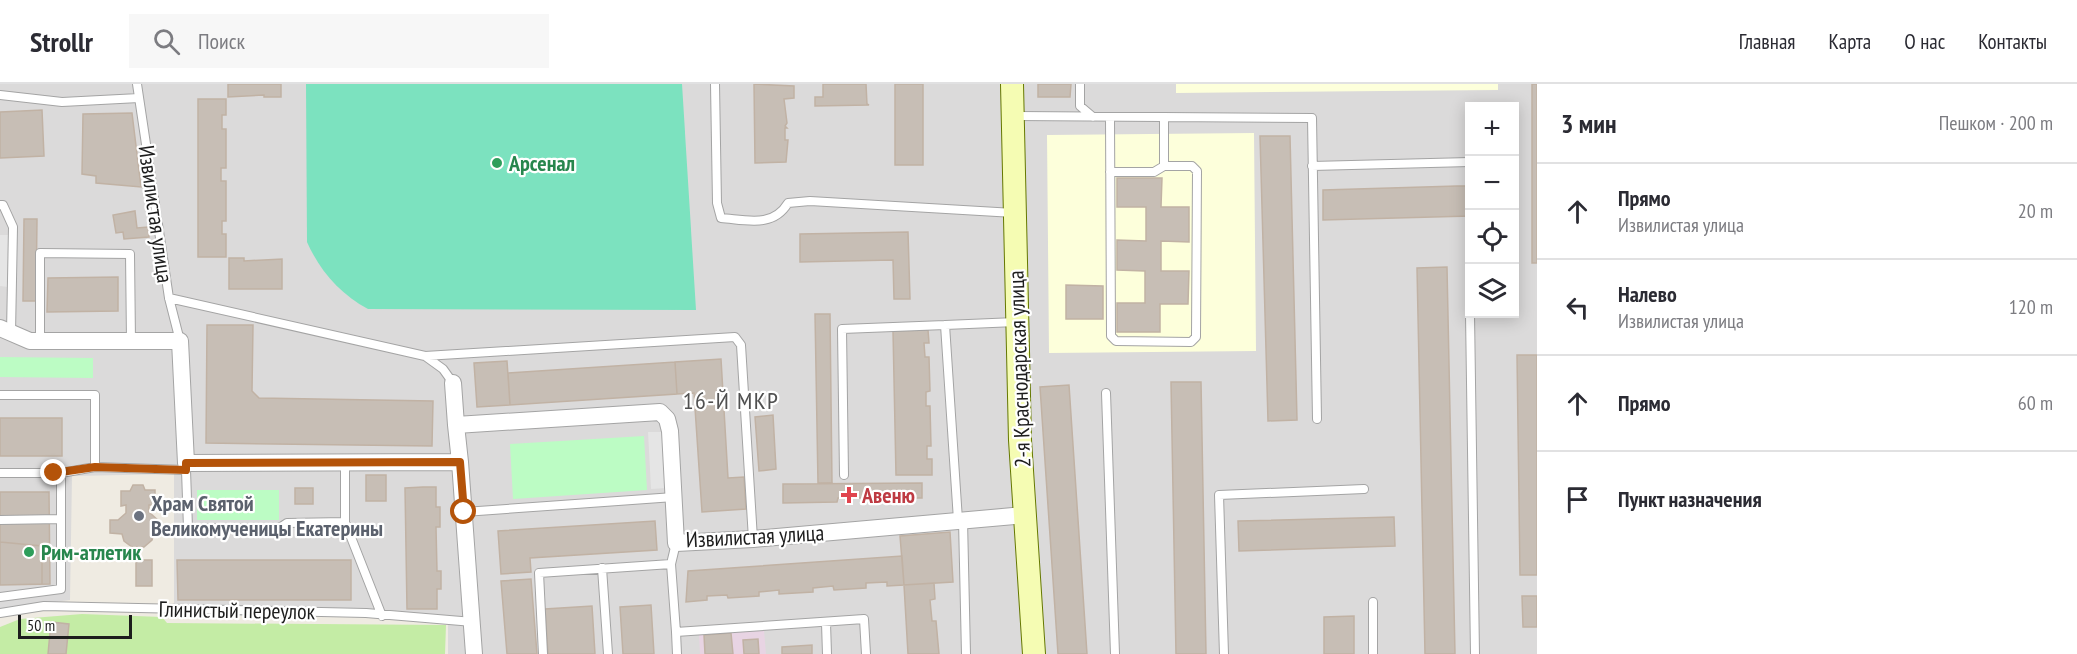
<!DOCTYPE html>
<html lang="ru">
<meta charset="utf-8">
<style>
body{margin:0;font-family:"PT Sans Narrow",sans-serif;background:#f7f7f7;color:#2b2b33}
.controls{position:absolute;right:18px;top:18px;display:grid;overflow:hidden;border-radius:0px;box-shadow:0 3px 15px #0003}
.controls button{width:54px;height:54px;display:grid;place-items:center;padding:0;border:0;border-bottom:2px solid #e1e1e2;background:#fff;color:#2b2b33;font:30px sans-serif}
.scale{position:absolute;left:18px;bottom:15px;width:114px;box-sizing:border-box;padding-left:6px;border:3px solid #1d1d1d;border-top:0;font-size:16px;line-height:21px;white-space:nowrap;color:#1d1d1d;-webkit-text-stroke:4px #fff;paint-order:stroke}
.stop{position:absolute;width:18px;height:18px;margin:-14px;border:4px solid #b45309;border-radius:50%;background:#fff}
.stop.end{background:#b45309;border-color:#fff;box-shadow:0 2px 6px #0008}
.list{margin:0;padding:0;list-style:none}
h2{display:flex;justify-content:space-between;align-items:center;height:78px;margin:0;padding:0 24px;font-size:26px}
h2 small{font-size:20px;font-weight:400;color:#7c7c81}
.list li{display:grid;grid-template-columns:39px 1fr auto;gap:18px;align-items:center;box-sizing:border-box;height:96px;padding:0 24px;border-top:2px solid #e1e1e2}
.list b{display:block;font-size:22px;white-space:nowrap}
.list p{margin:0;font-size:20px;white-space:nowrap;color:#7c7c81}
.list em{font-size:20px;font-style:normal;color:#7c7c81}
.icon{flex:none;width:33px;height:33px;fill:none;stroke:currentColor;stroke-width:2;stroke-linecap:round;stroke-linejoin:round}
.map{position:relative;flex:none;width:1537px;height:570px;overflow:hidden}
header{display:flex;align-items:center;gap:36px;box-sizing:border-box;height:84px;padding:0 30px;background:#fff;border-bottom:2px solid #e1e1e2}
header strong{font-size:28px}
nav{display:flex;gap:33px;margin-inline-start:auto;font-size:21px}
.search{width:420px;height:54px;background:#f7f7f7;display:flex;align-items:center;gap:15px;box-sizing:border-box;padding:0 21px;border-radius:0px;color:#7c7c81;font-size:22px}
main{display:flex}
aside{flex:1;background:#fff}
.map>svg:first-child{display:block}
</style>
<header>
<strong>Strollr</strong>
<div class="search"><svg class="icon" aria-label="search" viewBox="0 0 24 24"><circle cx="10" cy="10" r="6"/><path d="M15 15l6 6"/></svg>Поиск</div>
<nav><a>Главная</a><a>Карта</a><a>О нас</a><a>Контакты</a></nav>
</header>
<main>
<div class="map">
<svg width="1537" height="570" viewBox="0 0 1537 570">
<rect width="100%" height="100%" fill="#efebe2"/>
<path fill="#dbdada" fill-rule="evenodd" d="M0,0H1005L1027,570H448V538L382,532H174V390L72,392L70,516L0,525Z
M1020,0H1537V570H1041L1028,355ZM1470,22H1514V230H1470Z"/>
<path fill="#e8d4e3" d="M764,546L766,570H700L699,551Z"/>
<path fill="#fdffdb" d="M1176,0H1498V6L1176,9Z
M1254,49L1256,267L1049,269L1047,51Z"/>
<path fill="#c4eca5" d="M82,530L162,533L167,539L446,541L445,570H0V543L20,535Z"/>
<path fill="#bcfcc4" d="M0,273L93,274V294L0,293Z
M644,352L647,406L513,415L510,360Z
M197,406H279V436H197Z"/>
<path fill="#7ce2bf" d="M306,0H682L696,226L368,225C340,210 320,187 307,158Z"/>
<path fill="#e5e5e5" d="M0,151H10L8,203L0,202Z
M648,348H662L666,404L651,405Z"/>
<path fill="#c7beb5" stroke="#c1b2a4" stroke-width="1.5" d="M228,0H281V13H264V11L228,13Z
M754,0L794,2V14L784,15L787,39L785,42L787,44H785V56H788L786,78L755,79Z
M823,0H866L867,20L869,21L815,22V13H823Z
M895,0H923V81H895Z
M1038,0H1071L1070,13H1038Z
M1532,0H1537V179H1532Z
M198,15H226V31H222V45H226V84H221V97H226V137H222V150H226V173H198Z
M42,26L44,72L0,74V28Z
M132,29L141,103L96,99V92L82,90L83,30Z
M1260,52H1290L1297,336L1268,337Z
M1117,94H1162L1161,123H1189V158L1161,157V187H1189L1188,220H1160V248H1117V219H1145V187L1117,186V156L1146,157V123H1117Z
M1457,102H1470V132L1323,136V106Z
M135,127L137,144L148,143L149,153L124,155L123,148L116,149L113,131Z
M24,135H37L36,217H23Z
M908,148L910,215H894L893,176L800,178V150Z
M229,174H244V177L282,175V205H229Z
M1447,183L1455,570H1425L1417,184Z
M118,193V227L47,228L48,194Z
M1066,201L1103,202V235H1066Z
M815,230H830L832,399H818Z
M207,241H253L252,307L259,314L433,317L432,362L206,359Z
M928,246L929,259H924L925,273H929L930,307L926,308V322H930L931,362H927V375H932V391H896L893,247Z
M1517,271H1537V491H1520Z
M721,275L728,394L744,393L746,425L702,428L694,309L677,310L675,278Z
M507,277L510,321L477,323L474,279Z
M675,278L677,310L510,321L508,289Z
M1171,298H1201L1206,570H1176Z
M1069,301L1087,570H1058L1040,303Z
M773,331L776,385L759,387L755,333Z
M0,334H62V372H0Z
M366,391H386V417H366Z
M922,399V414H838L837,418L783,419V400Z
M133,401H143L145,406H155V421H149V428L160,438V447L154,449L152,456L144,463H132L124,457L122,450L110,449V436H118L126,429V421L121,422V407H130Z
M423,403H436V423H440V443H436L437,487H441V505H437V525H407L405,404Z
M295,404H313V420H295Z
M0,408H49L50,500L0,501Z
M1394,433L1395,462L1239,467L1238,437Z
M655,437L657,466L530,474L531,488L501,490L498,447Z
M950,448L953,498L904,501L900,452Z
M0,458L42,462V500L0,501Z
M902,472L904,501L887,502V498L866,499V504L834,506L833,502L813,504V508L779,510V506L759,508V512L728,514L727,511L707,512V516L686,518L688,487Z
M136,476H152V502H136Z
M177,476H351V516H178Z
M531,495L537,570H507L501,497Z
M934,499L935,515L930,516L932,537H936L939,570H908L904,501Z
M1522,512H1537V543H1523Z
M651,521L654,570H623L620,523Z
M592,522L595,570H548L545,525Z
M1354,532V570H1324V533Z
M51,538L69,540L66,570H48Z
M731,549L733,570H705L704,551Z
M758,555L759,570H744L743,556Z
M812,561V570H782V563Z"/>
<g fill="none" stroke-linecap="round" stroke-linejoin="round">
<defs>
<path id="lane" d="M137,0L169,214L180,257
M715,0L717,119L721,134C747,136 773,144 788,119L810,117L1014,129
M1080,0V22L1093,33
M0,11L62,18L139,14
M1013,32L1312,34L1317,335
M1110,33L1111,252L1116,257L1191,258L1196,253L1197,87L1192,82H1164V33
M1312,82L1470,78
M1110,88H1154L1164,82
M0,121H3L13,143L11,249
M1470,179V187
M169,214L425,272L443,285L453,299
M1470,230L1475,570
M40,257V169L130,170L131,257
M425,272L735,253L741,261L753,455
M1106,309L1115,570
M0,311H95V383
M186,386L188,444L278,445L287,439L345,438L382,532
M0,389H61L95,383L186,386V383
M844,391L842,245L945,241
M464,428L674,413
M0,436L60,435
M958,436L945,241L1016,238
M963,436L966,570
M345,438V378
M671,480L676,548L864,535L866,570
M602,484L608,570
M0,513L61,505V389
M0,529L44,522L366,529L473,538
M826,539L827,570
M676,548L677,570
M543,570L539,489L671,480L676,459
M1224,570L1219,411L1364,405
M1373,570V518"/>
<path id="street" d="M0,244L30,257H180L186,379L460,378L456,341L660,328L667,335L670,347L676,459L753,455L1025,431
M453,299L456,341
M460,378L474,570"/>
<path id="secondary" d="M1012,0L1020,356L1034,570"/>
</defs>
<use href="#lane" stroke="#a4a4a4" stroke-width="10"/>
<use href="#street" stroke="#a4a4a4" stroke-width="18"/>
<use href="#secondary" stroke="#657800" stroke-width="24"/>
<use href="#lane" stroke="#fff" stroke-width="8"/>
<use href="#street" stroke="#fff" stroke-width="16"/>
<use href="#secondary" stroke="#f5fcb3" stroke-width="22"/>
</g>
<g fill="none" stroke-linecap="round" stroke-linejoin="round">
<path stroke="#b45309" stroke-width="8" d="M54,389L95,383L186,386V379L460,378L464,428"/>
</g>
<g fill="#2e9e5b" stroke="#fff" stroke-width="2">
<circle cx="497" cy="79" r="6"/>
<circle cx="29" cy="468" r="6"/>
</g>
<path fill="#e0444e" stroke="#fff" stroke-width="2" d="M846 402h6v6h6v6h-6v6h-6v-6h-6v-6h6z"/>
<circle fill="#6b7280" stroke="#fff" stroke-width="2" cx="139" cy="432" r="6"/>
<g text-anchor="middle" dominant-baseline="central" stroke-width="4.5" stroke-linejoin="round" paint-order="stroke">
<g font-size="22" font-weight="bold" fill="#27864d" stroke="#fff" text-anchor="start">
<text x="509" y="79">Арсенал</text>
<text x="41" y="468">Рим-атлетик</text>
</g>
<g font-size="22" fill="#1d1d1d" stroke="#fff">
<text transform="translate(156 130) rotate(82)">Извилистая улица</text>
<text transform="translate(1019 285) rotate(-92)">2-я Краснодарская улица</text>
<text transform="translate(755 452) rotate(-3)">Извилистая улица</text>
<text transform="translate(237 526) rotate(1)">Глинистый переулок</text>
</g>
<g font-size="22" font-weight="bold" fill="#be3a42" stroke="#fff" text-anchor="start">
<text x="862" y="411">Авеню</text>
</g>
<g font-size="22" font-weight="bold" fill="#5b616d" stroke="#fff" text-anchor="start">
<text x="151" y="419">Храм Святой<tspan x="151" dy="25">Великомученицы Екатерины</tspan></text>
</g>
<g font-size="24" letter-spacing="1.5" fill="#505050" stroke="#fff">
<text x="731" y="316">16-Й МКР</text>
</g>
</g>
</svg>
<div class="controls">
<button>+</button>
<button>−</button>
<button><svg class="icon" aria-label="locate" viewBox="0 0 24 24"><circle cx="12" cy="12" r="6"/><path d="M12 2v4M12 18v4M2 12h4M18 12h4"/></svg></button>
<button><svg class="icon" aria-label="layers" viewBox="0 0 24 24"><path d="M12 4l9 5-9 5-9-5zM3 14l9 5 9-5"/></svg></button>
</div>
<div class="scale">50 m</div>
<div class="stop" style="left:464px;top:428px"></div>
<div class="stop end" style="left:54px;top:389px"></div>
</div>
<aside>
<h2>3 мин<small>Пешком · 200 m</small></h2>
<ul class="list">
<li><svg class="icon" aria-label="ahead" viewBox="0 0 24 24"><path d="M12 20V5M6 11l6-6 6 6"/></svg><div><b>Прямо</b><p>Извилистая улица</p></div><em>20 m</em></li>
<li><svg class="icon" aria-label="left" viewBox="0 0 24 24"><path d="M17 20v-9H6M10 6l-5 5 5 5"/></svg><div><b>Налево</b><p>Извилистая улица</p></div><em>120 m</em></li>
<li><svg class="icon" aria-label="ahead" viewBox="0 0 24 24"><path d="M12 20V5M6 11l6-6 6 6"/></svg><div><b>Прямо</b></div><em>60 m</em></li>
<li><svg class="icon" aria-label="arrive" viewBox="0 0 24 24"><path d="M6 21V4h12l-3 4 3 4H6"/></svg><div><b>Пункт назначения</b></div></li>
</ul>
</aside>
</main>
